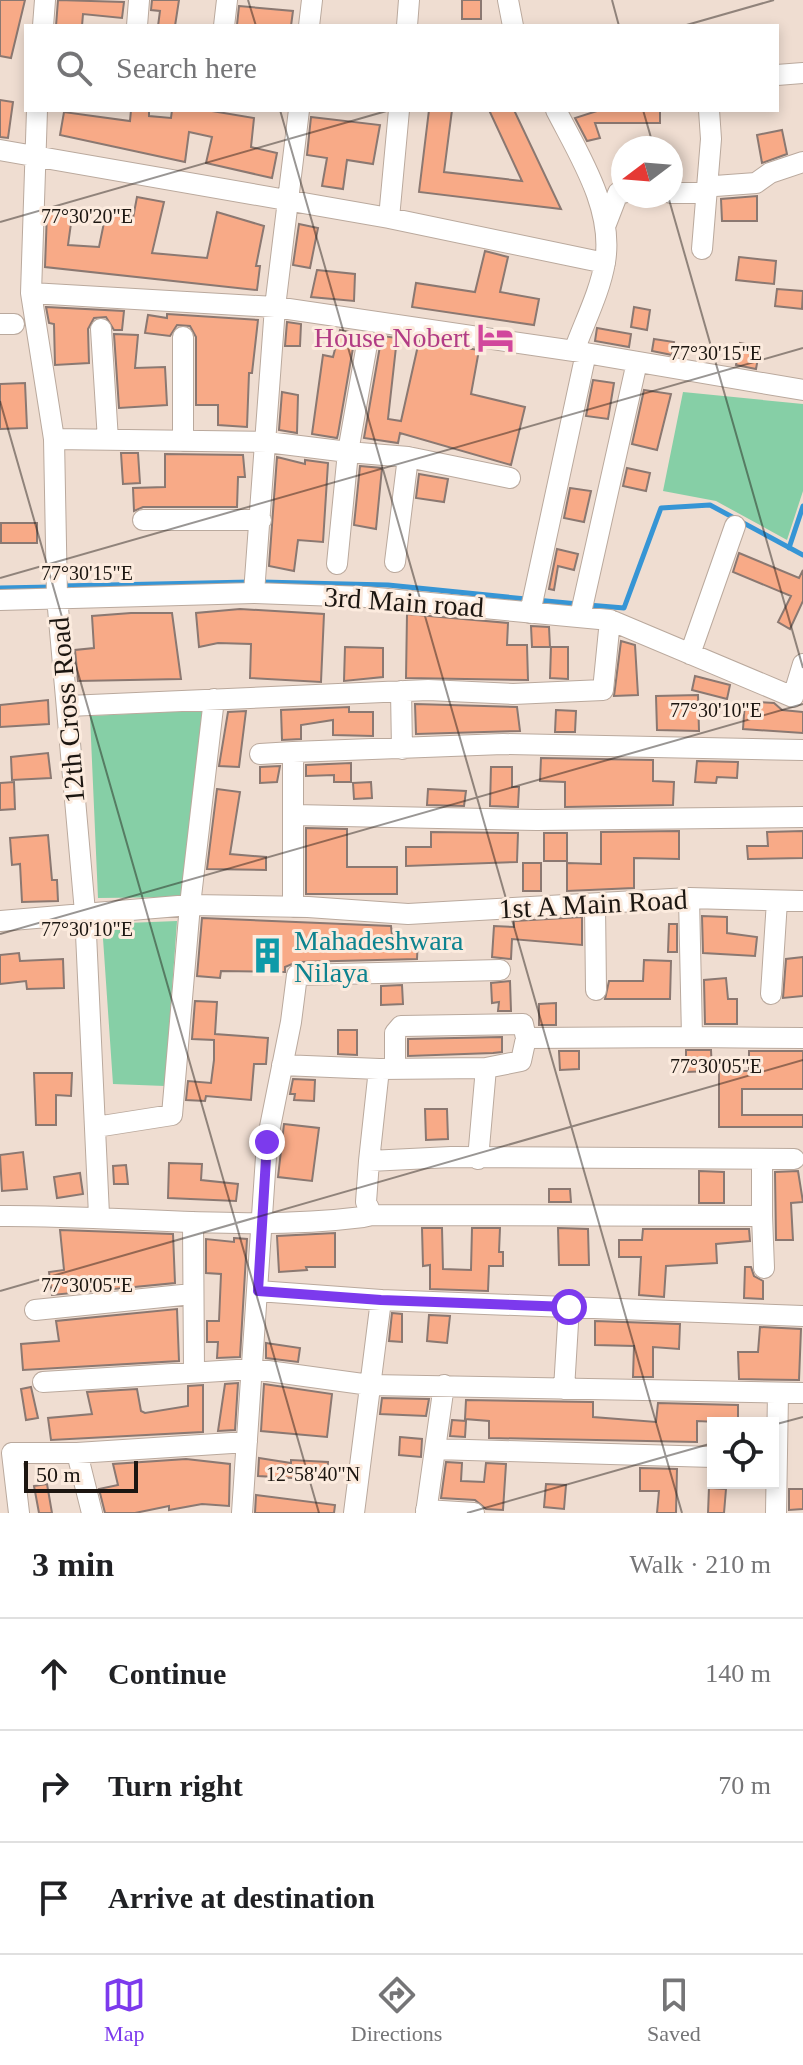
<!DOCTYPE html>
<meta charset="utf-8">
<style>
body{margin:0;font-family:Georgia,serif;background:#f6f6f6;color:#202124}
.controls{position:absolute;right:24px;bottom:24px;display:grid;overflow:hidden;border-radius:0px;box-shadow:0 4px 12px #0003}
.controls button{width:72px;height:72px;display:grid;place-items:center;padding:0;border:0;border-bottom:2px solid #e0e0e0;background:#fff;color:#202124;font:40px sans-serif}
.compass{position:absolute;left:611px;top:136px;width:72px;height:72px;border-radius:50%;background:#fff;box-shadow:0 4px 12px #0003;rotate:254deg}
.scale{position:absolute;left:24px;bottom:20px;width:114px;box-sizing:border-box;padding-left:8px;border:4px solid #1c1611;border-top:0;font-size:22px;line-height:28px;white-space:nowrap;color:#1c1611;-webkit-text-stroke:6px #fcebde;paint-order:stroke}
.stop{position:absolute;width:24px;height:24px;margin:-18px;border:6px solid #7c3aed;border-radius:50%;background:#fff}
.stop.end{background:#7c3aed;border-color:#fff;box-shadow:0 2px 8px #0008}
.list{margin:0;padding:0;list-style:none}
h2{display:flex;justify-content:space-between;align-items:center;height:104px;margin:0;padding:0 32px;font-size:34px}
h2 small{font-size:26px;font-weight:400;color:#757577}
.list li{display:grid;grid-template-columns:52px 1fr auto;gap:24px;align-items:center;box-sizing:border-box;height:112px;padding:0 32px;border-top:2px solid #e0e0e0}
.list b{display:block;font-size:30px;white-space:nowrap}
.list em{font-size:26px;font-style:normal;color:#757577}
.icon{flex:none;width:44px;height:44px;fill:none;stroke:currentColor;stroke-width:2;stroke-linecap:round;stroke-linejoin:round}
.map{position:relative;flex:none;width:803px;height:1513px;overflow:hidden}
.search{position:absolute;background:#fff;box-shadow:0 4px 12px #0003;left:24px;right:24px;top:24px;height:88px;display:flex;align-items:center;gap:20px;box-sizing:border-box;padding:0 28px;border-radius:0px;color:#757577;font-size:30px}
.sheet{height:440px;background:#fff}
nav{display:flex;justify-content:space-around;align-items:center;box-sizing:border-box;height:112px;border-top:2px solid #e0e0e0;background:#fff;font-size:22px;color:#757577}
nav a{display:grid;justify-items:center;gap:4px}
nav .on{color:#7c3aed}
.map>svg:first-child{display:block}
</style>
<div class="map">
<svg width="803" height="1513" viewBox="0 0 803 1513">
<rect width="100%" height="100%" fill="#efddd1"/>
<path fill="#86cfa6" d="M683,392L803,404V491L787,540L716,501L663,491Z
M206,710L183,897L98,898L90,716Z
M177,921L165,1086L113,1084L102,924Z"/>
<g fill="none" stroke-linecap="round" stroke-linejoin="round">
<path stroke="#3695d5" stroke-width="5" d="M789,548L803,506
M261,582L388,585L526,599
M61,586L251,582
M0,588L51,587
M536,600L578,604
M588,605L624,608L661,508L710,505L803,555"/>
</g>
<path fill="#f8aa87" stroke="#8b7871" stroke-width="2" d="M0,0H25L11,58L0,56Z
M58,0L124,2L122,18L83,14L82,26H56Z
M152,0H179L175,26H158L160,11L151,10Z
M462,0H481V19H462Z
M239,6L293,11L291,26L237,25Z
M0,100L13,102L8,138L0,137Z
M131,110H149V116L171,118L172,110H206L254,118L251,147L277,153L272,178L206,163L212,137L189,132L185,162L60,135L64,112L130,121Z
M429,110H452L444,172L522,181L489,110H514L561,209L419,192Z
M600,110H660V123H595L600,138L587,141L575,118Z
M311,117L380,125L373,164L347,160L343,189L322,186L327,158L307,155Z
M782,130L787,154L762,163L757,135Z
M757,196V221H722L721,199Z
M137,197L164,202L152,253L207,258L217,212L264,226L256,266H260L257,290L45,267L47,212L72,216L68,245L99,247L106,213L133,218Z
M299,224L318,228L310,268L293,265Z
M485,251L508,257L500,292L539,299L534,325L412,307L416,283L475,292Z
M739,257L776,261L774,284L736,280Z
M317,270L355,274L354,301L311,297Z
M777,289L803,291L802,309L775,306Z
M46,307L124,311L122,330H114L106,317L94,318L88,329L89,363L55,365L54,324L49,323Z
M634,307L650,310L647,330L631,327Z
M167,314L258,320L252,373H249L247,427L218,425V405H196V337L190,326L177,325L170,336L145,333L148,315L167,318Z
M287,322L301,324L300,346H285Z
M597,328L631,334L629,347L595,341Z
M340,330L359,334L354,342L338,434L337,438L312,434L323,355L333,357Z
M114,334L138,335L135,368L165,367L167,405L119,408Z
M376,335L397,338L388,419L401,421L419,341L479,350L471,394L525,407L511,465L400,433L398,443L364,438L380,346Z
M654,339L674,342L672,355L652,351Z
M740,343L760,347L756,369L736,365Z
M593,380L614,383L608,419L586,416Z
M25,383L27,428L0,429V384Z
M644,390L671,394L657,450L632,444Z
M282,392L298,395L297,433L279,430Z
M121,453H138L140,483L123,484Z
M165,454L243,455L245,477H238L237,507H143L134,511L133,488L165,487Z
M277,457L305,464V460L328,463L323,542L298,540L294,571L269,566Z
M360,466L382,468L376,529L354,525Z
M627,468L650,473L646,491L623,486Z
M419,474L448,479L444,502L416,498Z
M570,488L591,491L584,522L564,518Z
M1,523H37V543H1Z
M557,549L578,554L574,570L558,566L554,590L549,589Z
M739,553L799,578L803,570V601L790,629L778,622L791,596L733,572Z
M240,609L324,614L321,682L250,678L251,644L218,643L199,647L196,613Z
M131,613H172L181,679L78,681L75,650L94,648L92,616Z
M407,614L508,623L507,645H527L528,680L406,678Z
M531,626L549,627L550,647H532Z
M621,641L635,645L638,695L614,696Z
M345,647L383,648V677L344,681Z
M551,647H568V679L550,678Z
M695,676L730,685L727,699L692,690Z
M698,695L699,731L657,730L656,696Z
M48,700L49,724L0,727V705Z
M745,701L774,703L782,710L803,712V733L743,729Z
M415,704L517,707L520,731L416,734Z
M349,707V712H373V736L333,735V720L301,725V739L282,740L281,710Z
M556,710L576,711L575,732H555Z
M246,711L239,767L219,766L228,712Z
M48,753L51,778L12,780L11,757Z
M541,758L653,760V781L674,782L673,805L565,807V782L540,781Z
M697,761L738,762L737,778L717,777L716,783L695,782Z
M351,763V782H334V775L306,776V765Z
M280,766L277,782L260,783V767Z
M491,767H512V787H519L518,807L490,806Z
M14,782L15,809L0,810V783Z
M371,782L372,798L354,799L353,783Z
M217,789L240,792L230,854L266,857V870L207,869Z
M428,789L466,791L464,806L427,805Z
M306,828L347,829V867H397V894H306Z
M679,831V859L634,858V888L567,891V863L601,864V832Z
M803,831V858L748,859L747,846H768L767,832Z
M431,832L518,833L517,862L406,866V847H431Z
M544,833H567V861H544Z
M48,835L52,880H57L58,901L22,902L20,864L12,865L10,838Z
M523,863H541V891H523Z
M702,916L727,917V933L757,937L755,956L703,953Z
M582,917V945L512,939L511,959L492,957L494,926L514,927V921Z
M202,918L391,926L392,935L418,937L417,959L297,962L285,967V972L221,971L220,978L197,976Z
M669,924H677V952H668Z
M19,953L20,961L63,959L64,988L27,989L26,981L0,984V955Z
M803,957V996L783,998L786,959Z
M644,960L671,961L670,999H605L609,981H643Z
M726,978L728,999H737V1024H705L704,980Z
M510,981L511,1011H498L499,1002L492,1003L491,983Z
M402,985L403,1004L381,1005V986Z
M195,1001L217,1002L215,1034L268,1038L266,1064H254L251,1100L206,1096L205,1101L186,1100L188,1081L211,1083L214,1060V1040L192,1039Z
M556,1003V1025H539V1004Z
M338,1030H357V1055L338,1054Z
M502,1037V1052L493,1053L408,1056V1039Z
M686,1050H711L712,1071L686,1072Z
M559,1051H579V1069L560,1070Z
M749,1051H803V1089H742V1115H803V1127H719V1071H749Z
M34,1073H72L71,1096L56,1095V1125H36Z
M293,1079L315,1080L314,1101L294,1100L295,1094H290Z
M425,1109H447L448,1139L426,1140Z
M284,1124L319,1128L312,1181L278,1177Z
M23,1152L27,1189L2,1191L0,1155Z
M169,1163L202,1164L201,1180L238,1184L236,1201L168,1198Z
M126,1165L128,1184H114L113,1166Z
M699,1171L724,1172V1203H699Z
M798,1171L803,1202L791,1203L793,1240H776L775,1172Z
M80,1173L83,1194L57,1198L54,1177Z
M549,1189H570L571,1202H549Z
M422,1228H442L443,1269L471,1270L472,1228H500L499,1252H503V1266H489L488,1291L430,1289V1265L423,1266Z
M558,1228L588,1229L589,1265H559Z
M643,1229H749L750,1241L716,1244L717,1263L666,1266L664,1297L639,1295L641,1257H619V1240H642Z
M60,1230L173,1234L175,1283L52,1295L49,1272L64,1270Z
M335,1233V1267H306L307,1270L279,1272L277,1236Z
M234,1238L247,1239L240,1357L217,1358L218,1342H207V1321H219L221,1274L206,1273V1239L234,1242Z
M745,1267H751L754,1276L763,1281V1299L744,1298Z
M177,1309L179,1361L23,1370L21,1344L59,1341L56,1321Z
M392,1313L402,1314V1342L389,1341Z
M429,1315L450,1316L447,1343L427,1341Z
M595,1321L680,1324L679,1349L653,1347V1377H633L634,1346L595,1345Z
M760,1327L801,1329L799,1380L739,1379L738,1352H758Z
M266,1343L300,1348L298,1362L266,1358Z
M238,1383L235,1430L218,1431L225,1384Z
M264,1384L332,1394L327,1437L261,1431Z
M203,1385V1432L51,1440L48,1418L92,1414L87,1392L137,1389L141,1411L145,1413L188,1406V1386Z
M31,1387L38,1418L26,1420L21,1389Z
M382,1398L429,1399L426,1416L380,1414Z
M466,1400L593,1402V1417L656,1422L658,1403L738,1405V1423L697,1421V1442L489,1438V1421L465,1419Z
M452,1420L466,1421L465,1437L450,1436Z
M400,1437L422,1439L421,1457L399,1455Z
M259,1458L291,1463V1460L328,1462L327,1480L258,1476Z
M186,1459L230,1464L229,1506L202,1504L169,1510V1506L135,1513H105L99,1489L118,1485L113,1464Z
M446,1462L462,1463L461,1481L484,1482L486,1463L506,1464L503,1510L486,1509L475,1500L441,1498Z
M640,1468L677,1469L676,1513H657L659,1491H640Z
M47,1484L52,1513H39L34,1486Z
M546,1484L566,1485L564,1509L544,1507Z
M709,1488L726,1489L724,1513H708Z
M789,1489H803V1509L789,1510Z
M256,1495L335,1505L334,1513H255Z"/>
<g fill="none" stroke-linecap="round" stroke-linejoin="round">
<defs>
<path id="minor" d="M508,0L513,26
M43,26L45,0
M137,26L139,0
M224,26L227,0
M309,26L312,0
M407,26L409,0
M777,75L803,73
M37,110L31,293L54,439L57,597L85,912L99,1215
M0,150L389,218L605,263
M671,193H698L715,186L756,183L770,173L803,162
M389,218L399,110
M606,224L618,193H623
M702,249L711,139L709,110
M31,293L275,307L574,351C584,323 600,292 605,262C614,209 579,155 556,110
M0,324H14
M101,329L108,440
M183,337V441
M367,344L348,452L408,457L510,478
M574,351L803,390
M54,439L267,442L348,452L337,564
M143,520H261
M395,562L408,457
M254,593L275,307L299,110
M0,600L254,593L366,597L610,620L793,697L803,664
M530,613L586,353
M580,617L637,362
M690,654L735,526
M401,691L402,749
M68,706L428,690L513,694L603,690L610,620
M260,754L293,752
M294,815L537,820L803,817
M689,898L692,1037L803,1038
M595,905L596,990
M293,907V752L503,744L803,750
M0,921L190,905L308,907L408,914L689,898L803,901
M771,994L777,901
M282,1065L379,1069
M486,1068L521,1061L526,1038
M395,1069V1033L401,1026L523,1024L526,1038L692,1037
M96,1127L172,1115L190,905L214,699
M369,1161L379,1069L486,1068L478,1159
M372,1215L762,1216V1159
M0,1216C121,1215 243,1232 363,1217L372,1215L366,1202L369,1161L451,1157L794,1159
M762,1216L764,1268
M193,1222L194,1371
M258,1291L381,1300L803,1316
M35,1310L192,1294
M43,1382L253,1369L370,1385L803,1393
M564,1389L569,1307
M435,1449L713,1457
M77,1453L92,1513
M426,1510L474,1513
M19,1513L12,1453H77L247,1442
M242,1513L267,1142L291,1022L297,975L500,970
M354,1513L381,1300
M426,1513L444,1385
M776,1513L778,1393"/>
</defs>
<use href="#minor" stroke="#baa99d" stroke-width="22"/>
<use href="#minor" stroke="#fff" stroke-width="20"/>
</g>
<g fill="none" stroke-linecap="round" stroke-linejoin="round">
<path stroke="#7c3aed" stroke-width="10" d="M267,1142L258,1291L381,1300L569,1307"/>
</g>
<path fill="none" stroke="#1c1611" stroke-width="2" stroke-opacity="0.45" d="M248,0L256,26M612,0L619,26M683,26L774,0M280,110L682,1513M643,110L654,148M668,196L803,668M0,222L390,110M0,401L319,1513M0,578L803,348M0,934L803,704M0,1291L803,1060M773,1425L803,1417M467,1513L713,1443"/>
<defs>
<symbol id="hotel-bare" viewBox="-9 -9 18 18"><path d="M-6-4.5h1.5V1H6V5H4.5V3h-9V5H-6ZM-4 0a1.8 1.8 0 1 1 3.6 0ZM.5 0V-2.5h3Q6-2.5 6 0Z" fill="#d1479c" stroke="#fcebde" stroke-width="2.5" paint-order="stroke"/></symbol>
<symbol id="building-bare" viewBox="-9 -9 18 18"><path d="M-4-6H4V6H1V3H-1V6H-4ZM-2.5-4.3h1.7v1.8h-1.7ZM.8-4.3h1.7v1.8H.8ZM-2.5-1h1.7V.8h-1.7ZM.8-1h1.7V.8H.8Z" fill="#0f9aa8" stroke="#fcebde" stroke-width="2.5" paint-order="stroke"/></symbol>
</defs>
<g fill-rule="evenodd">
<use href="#hotel-bare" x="470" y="312" width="51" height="51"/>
<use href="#building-bare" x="242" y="930" width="51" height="51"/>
</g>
<g text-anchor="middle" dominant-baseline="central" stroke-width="6" stroke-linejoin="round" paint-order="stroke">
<g font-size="28" fill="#b23c85" stroke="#fcebde" text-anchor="end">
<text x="470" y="337">House Nobert</text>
</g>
<g font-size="28" fill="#1c1611" stroke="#fcebde">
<text transform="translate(404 602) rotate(4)">3rd Main road</text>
<text transform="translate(67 710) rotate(-95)">12th Cross Road</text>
<text transform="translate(593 904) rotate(-3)">1st A Main Road</text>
</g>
<g font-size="28" fill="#0d838f" stroke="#fcebde" text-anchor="start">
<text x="294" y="940">Mahadeshwara<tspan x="294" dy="32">Nilaya</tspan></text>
</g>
</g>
<g font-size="20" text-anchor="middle" fill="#1c1611" stroke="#fcebde" stroke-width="6" stroke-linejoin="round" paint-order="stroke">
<text x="87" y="223">77°30'20"E</text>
<text x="716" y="360">77°30'15"E</text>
<text x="87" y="580">77°30'15"E</text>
<text x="716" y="717">77°30'10"E</text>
<text x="87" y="936">77°30'10"E</text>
<text x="716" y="1073">77°30'05"E</text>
<text x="87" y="1292">77°30'05"E</text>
<text x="313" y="1481">12°58'40"N</text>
</g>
</svg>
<div class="controls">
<button><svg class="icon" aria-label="locate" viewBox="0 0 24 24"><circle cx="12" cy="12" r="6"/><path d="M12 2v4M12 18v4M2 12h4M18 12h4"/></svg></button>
</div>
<svg class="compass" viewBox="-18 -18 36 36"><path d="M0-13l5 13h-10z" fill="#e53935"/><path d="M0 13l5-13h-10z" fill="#757577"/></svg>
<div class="scale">50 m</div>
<div class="stop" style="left:569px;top:1307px"></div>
<div class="stop end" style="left:267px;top:1142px"></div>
<div class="search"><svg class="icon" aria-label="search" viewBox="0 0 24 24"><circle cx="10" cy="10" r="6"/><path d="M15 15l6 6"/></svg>Search here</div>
</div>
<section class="sheet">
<h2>3 min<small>Walk · 210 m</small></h2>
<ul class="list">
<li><svg class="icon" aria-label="ahead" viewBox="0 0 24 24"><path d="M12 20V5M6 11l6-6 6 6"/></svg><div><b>Continue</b></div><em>140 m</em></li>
<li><svg class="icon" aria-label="right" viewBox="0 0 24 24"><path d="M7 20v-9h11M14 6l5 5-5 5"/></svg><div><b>Turn right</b></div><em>70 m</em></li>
<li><svg class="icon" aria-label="arrive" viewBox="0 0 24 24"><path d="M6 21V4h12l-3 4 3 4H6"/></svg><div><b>Arrive at destination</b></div></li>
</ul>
</section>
<nav>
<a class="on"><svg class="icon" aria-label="map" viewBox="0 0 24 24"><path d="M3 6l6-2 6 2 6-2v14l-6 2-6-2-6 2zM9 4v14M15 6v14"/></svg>Map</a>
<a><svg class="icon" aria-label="directions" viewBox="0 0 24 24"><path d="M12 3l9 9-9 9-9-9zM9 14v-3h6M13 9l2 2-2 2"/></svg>Directions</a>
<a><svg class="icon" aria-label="saved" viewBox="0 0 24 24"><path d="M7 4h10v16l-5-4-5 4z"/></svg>Saved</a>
</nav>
